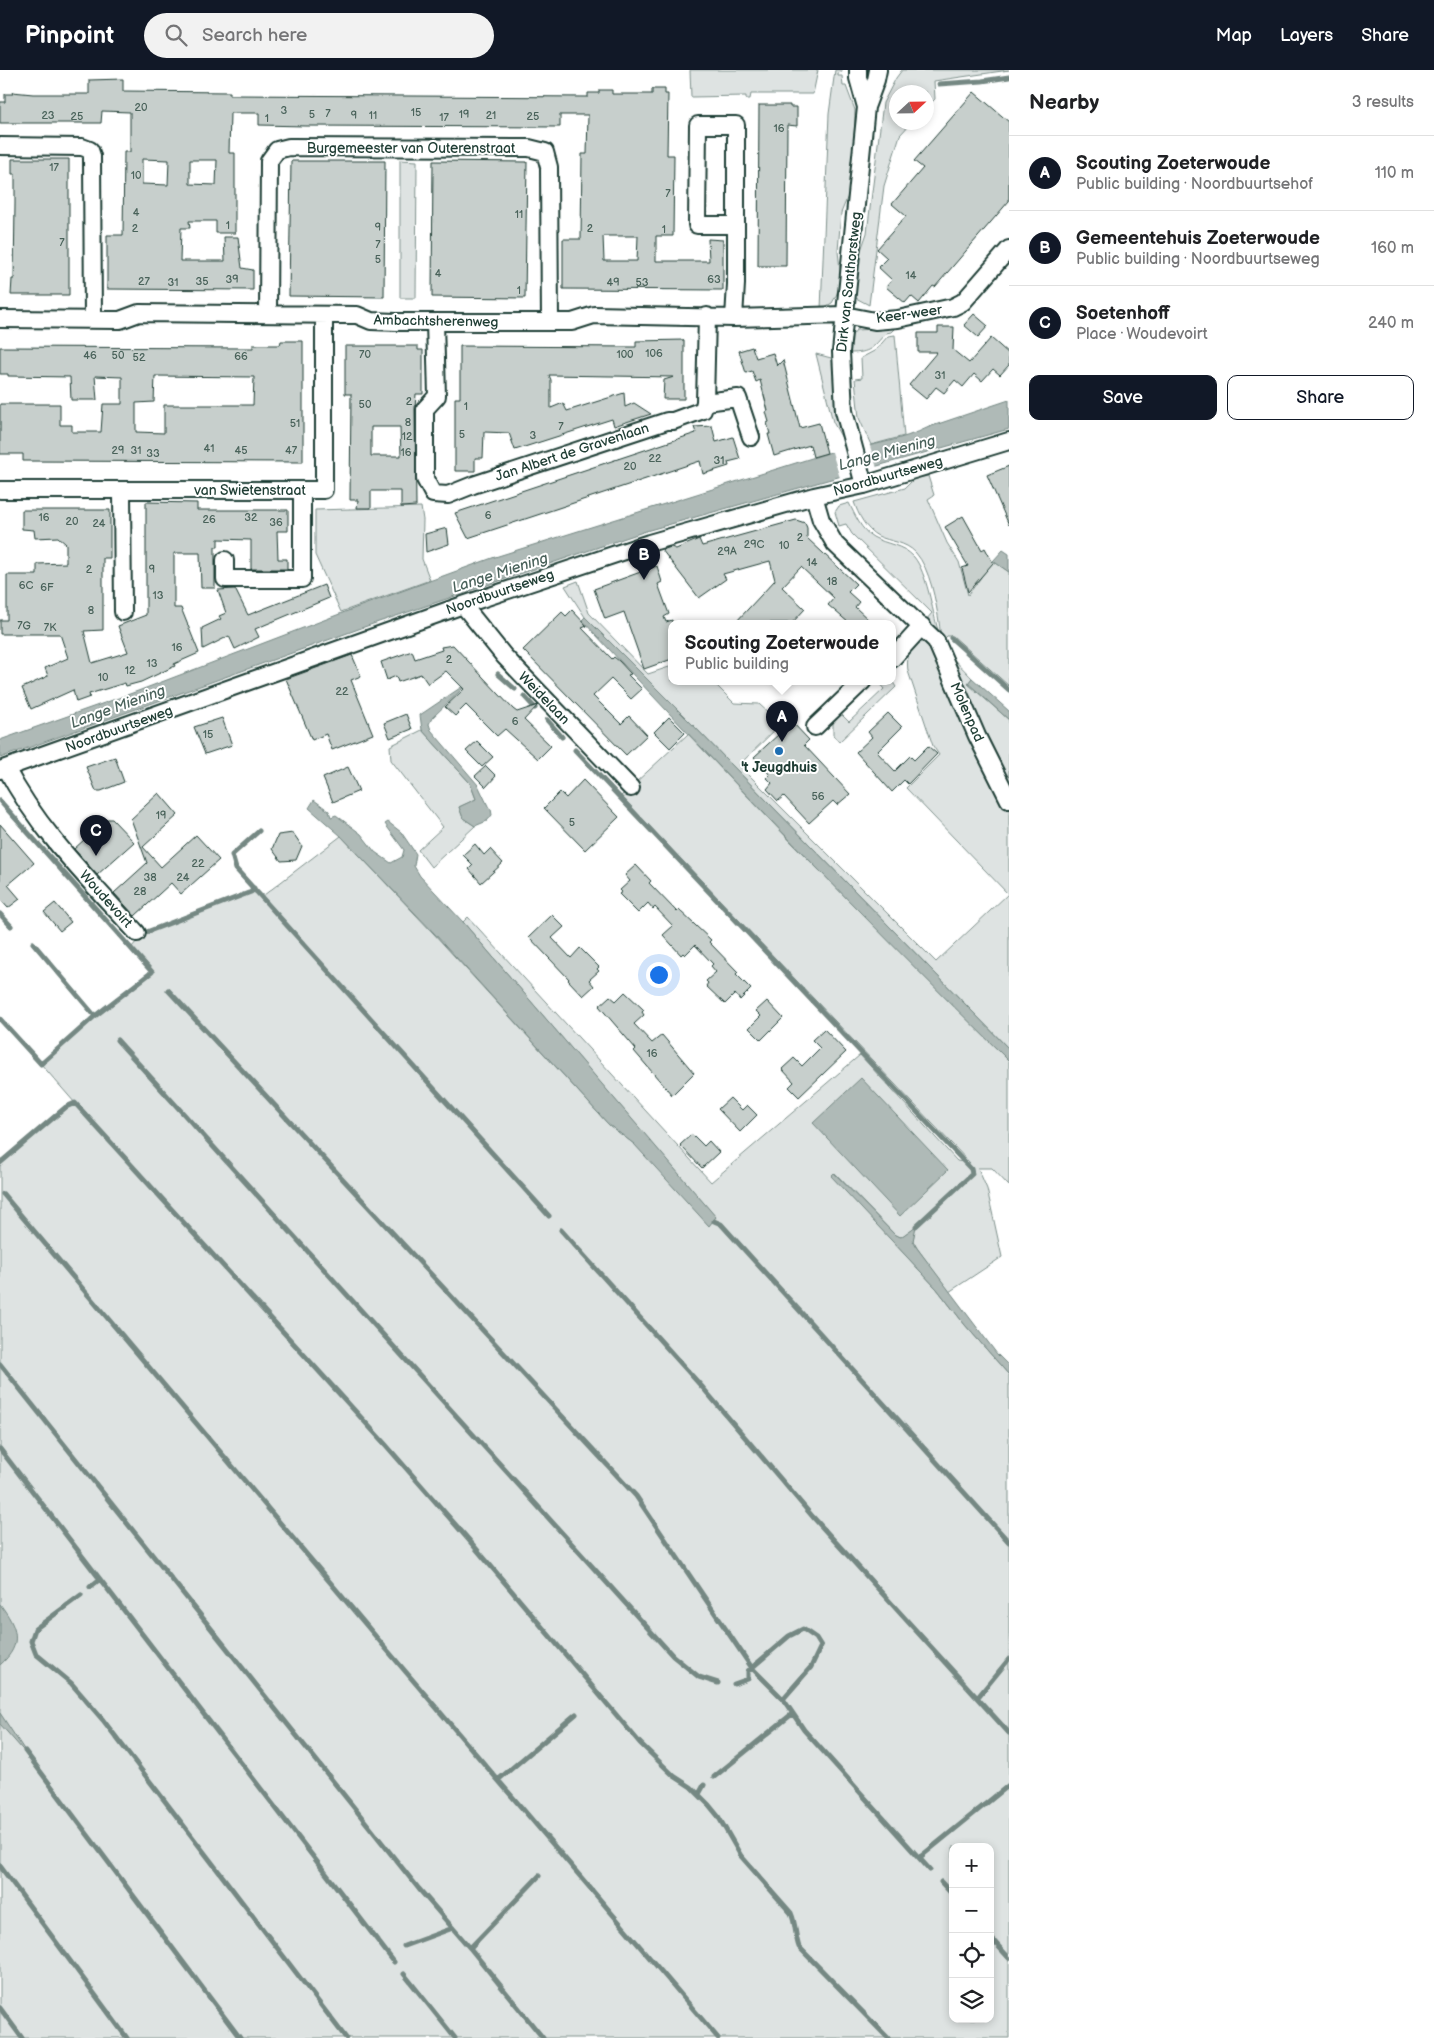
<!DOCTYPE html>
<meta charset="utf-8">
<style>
body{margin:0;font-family:"Balsamiq Sans",sans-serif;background:#f2f2f2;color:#202124}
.controls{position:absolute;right:15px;bottom:15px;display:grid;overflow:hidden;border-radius:10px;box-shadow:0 2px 8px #0003}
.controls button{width:45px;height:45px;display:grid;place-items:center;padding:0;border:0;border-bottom:1px solid #e0e0e0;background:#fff;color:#202124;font:25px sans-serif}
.compass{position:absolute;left:889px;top:15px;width:45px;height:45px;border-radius:50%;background:#fff;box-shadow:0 2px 8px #0003;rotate:68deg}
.you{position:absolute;left:658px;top:904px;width:18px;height:18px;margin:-12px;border:4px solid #fff;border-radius:50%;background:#1a73e8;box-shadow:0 0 0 8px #1a73e833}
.badge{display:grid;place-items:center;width:32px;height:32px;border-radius:50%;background:#111827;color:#fff;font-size:16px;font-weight:700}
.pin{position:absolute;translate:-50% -41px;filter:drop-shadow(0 1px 2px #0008)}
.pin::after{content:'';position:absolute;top:26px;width:18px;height:15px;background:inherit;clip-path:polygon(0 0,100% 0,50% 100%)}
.popup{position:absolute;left:668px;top:550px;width:228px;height:65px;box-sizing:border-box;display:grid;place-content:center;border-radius:10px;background:#fff;filter:drop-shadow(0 1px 4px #0005);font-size:16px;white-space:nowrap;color:#757577}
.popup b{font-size:19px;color:#202124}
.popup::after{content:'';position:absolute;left:50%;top:100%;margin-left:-10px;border:10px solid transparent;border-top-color:#fff}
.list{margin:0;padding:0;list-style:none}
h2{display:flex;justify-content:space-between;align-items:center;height:65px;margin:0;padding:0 20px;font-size:21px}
h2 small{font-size:16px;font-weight:400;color:#757577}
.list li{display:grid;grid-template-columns:32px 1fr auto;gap:15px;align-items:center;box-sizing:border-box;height:75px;padding:0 20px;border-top:1px solid #e0e0e0}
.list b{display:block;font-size:19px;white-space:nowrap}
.list p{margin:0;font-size:16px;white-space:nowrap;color:#757577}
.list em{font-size:16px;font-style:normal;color:#757577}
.actions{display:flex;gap:10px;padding:15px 20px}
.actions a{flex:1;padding:11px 0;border:1px solid #111827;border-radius:10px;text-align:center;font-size:18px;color:#111827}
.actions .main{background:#111827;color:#fff}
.icon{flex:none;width:28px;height:28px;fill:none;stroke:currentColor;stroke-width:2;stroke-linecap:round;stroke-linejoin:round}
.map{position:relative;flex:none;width:1009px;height:1968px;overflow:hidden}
header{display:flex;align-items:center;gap:30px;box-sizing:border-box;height:70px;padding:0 25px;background:#111827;color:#fff}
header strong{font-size:24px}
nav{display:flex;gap:28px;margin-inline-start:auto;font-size:18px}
.search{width:350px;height:45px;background:#f2f2f2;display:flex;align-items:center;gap:12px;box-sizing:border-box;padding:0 18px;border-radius:28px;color:#757577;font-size:19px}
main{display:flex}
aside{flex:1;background:#fff}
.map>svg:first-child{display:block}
</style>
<header>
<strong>Pinpoint</strong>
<div class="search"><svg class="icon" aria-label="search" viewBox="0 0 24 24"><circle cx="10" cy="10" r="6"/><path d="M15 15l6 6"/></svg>Search here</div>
<nav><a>Map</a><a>Layers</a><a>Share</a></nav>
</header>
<main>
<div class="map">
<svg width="1009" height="1968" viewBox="0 0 1009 1968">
<rect width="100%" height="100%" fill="#fff"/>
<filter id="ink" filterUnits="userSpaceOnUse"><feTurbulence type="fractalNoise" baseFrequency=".02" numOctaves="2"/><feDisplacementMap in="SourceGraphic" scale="10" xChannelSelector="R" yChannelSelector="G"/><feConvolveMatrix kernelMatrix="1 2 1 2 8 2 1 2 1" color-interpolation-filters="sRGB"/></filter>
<g filter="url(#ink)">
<path fill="#dee3e2" stroke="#7e908b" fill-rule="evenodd" d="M690,0H818L813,24H751L750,29H746V26L691,27Z
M835,0H842V2L838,3V6H842L843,16H846L855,40L854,76L850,121L841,143L838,181L841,210L836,226L832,233L821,239L829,44Z
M902,0H1009L934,11L935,29L927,37L926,22H896V52L911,53L900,65L884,116L869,235L854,227L858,189L867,163L883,33L896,8Z
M400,90L417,91L416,228H400Z
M895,258L891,262L886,263C872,278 871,283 849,283V269L856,260Z
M895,265L904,366L871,375L859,348L855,309L862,308L861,288L876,280L888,266Z
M816,284L835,289L844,372L833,352Z
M928,406L934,425L928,429L947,473L959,492L968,525L993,491L1009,502V616L953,566H947L942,571C940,565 940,558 939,552C936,532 930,499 916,483C905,471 890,472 878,466C866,460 858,444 854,432L905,418L914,409Z
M849,433C855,445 861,460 873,467C887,475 902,474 914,487C927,503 932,540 938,560L937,563L925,551L932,543L852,464L846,454L839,456L835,442L839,436Z
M421,437L423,450L422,489L430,510L341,542L315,485V440Z
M578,511L589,543L648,604L672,596V611H712L734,633L759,634L781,654L739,695L936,892L1008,824L906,718L939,685L933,676L908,601C907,593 907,585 912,578C928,558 962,598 972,608L968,614L1009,650V979L688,650L585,547L565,516Z
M877,611H892L896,617L839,672L833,665V652L839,642L849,652L884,619Z
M422,660L470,713L476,729L459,737L463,748L475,756L431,797L418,780L443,757L391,690L390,676Z
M688,664L793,774L1009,991V1116L992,1098H978L987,1119L1002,1187L949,1222L917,1178L913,1171L915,1157L901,1167L895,1165L835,1103L832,1106L937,1219L965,1255L1009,1305V1968H0V1093L66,1037L75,1033L41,994L95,946L151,902L131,878L144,863L251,822L264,825L341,766L434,864L609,1055L634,1074L716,1148L463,852L468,847L711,1112L860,985L957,1091L970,1093L621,726ZM953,1777H990V1949H953Z"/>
<path fill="#afbab7" stroke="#758883" d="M1009,330V359L646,461L367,556L0,688V670L138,621L358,537L495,487L831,382C860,378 904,370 929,357Z
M1003,480L1009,484V502L993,491Z
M585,547L688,650L1009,979V991C863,848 721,700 582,550Z
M972,608L1009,641V650L968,613Z
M463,616L464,617L432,648L429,654L431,660L478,715L489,738L491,739L492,745L487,751L475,756L463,748L459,737L476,729L470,713L422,660L420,645Z
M314,730L329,741L331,747L336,745L361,764L375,782L391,793L402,787L404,780L385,754L388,752L401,762L416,784L414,796L420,806L463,852L716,1147L709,1156L634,1074L609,1055L434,863L341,766L309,738Z
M861,1008L948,1100L900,1146L813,1053Z
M834,1103L895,1165L901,1167L916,1156L913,1171L917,1178L997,1284L1009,1296V1305L965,1255L937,1219L831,1106Z
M0,1534C17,1557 24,1574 0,1595Z
M0,1643L29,1687L0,1654Z"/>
<path fill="#fff" d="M869,373L877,398L840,408L832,382H829L828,381Z"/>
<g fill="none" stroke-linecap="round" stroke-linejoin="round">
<path stroke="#758883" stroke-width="5" d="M939,14L982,11L1009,7
M951,568L1009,620
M498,604L515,619
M524,626L535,638
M547,650L562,667
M575,680L971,1099L972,1104L916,1156
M0,731L152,902L95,946L41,994L0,949
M259,761L232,785L236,799L549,1146
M0,844L11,856
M144,863L251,822L254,818
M33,873L95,946
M168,920L636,1426L752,1598L783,1629L804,1660L930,1800
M117,970L673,1586L699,1607L718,1613
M0,1093L66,1037L75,1033L385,1374L468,1469L640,1673L674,1706L691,1717L709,1735L718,1746L741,1786L791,1843C796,1854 795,1866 799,1877L888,1968
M3,1124L388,1581L718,1968
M714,1151L721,1154L1009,1472
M561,1160L703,1318L813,1447L1009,1663
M0,1294L419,1819L470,1878L543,1968
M0,1379L394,1892
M90,1517L100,1509
M81,1525L35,1559L31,1571L36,1584L71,1613L103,1650L346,1968
M734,1614L748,1609V1601L789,1566L803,1559L816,1568L821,1576L811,1597L783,1629
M978,1627L1009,1589
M25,1681L240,1968
M714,1707L792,1644
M498,1710L576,1644
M699,1724L704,1715
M919,1788L1009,1715
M0,1796L127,1968
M941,1812L953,1825
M990,1867L1009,1888
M404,1876L453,1858
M470,1878L539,1806
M404,1904L455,1968
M0,1938L22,1968"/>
</g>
<path fill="#c7cfcc" stroke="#1f3d34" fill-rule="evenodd" d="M123,9V21L230,22V25L588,27V23H599V20H612V24H652V19H665V24H668L667,85H674L673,166H656V191H709L708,169L723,170V220L563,219V169H581L582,84H587L588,45H560V57L305,56L259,55V43H230L229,83H235V163H216V151H189L190,158H181L180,191H225L224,167H238L242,198L253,200V220L107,219V165H123L124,82H130V42L102,41L101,53H0V32H5V24H13L12,22L33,24H89V10ZM142,89L169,90L168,115L142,114ZM190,90H217L216,115L190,114ZM603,166H638L637,191H604Z
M974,22L1009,52V131L935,217L933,216L919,233L911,226L905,233L886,217L892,210L878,197L887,188L877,179L906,146L892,134L923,98L914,91Z
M759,35H790V37H797V56L787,55L786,196H758Z
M12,89H69V225H11L12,209H14L15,134V104H12Z
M291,91H385L384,227L289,226Z
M433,91L527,92L525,228L432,227Z
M974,244L988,256L978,267L964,255Z
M938,257H954L953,280L969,293L991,268L1009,284V295L1000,305L993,299L982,311L974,304L963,317L955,310L944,323L936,317L926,329L909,315L937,282H918V263H938Z
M684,270V329H663L664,310L674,307L549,305L551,310V338L563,333L567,341L624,323L625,337L634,333L651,344L614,356L612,349L515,380L509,363L484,362L483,388H475V401H455V328H460V276L636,277V271Z
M281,271H303V392L23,391V384H0V334H60V355H72V362H101L103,334H122V307L95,306L97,330H71L70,307L8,306V304H0V277L253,278V275H280ZM155,306L254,307L253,335H164V363L136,362V333L154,332Z
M345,276H418V280H423V324H416L415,339L416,436L401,437V421H371V438H357L358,430H350L351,324H345ZM371,357H400L401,386H371Z
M752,277L756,288L773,283L777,296L783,290L800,358L819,353L827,383L813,387L810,375L774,386L768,364H770L767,353L769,352L766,342L768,341L760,310L756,312L752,301L746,303L739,281Z
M712,356L716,372L733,367L740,389L728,392L729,396L703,404L700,391L468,468L455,443L696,363L694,357Z
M1009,396V455L987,405Z
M146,432L197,433V440H288V461H277L278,489H287V499H251V470L218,469V477H215V518H201L200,483H174V538H181L199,583L174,594L175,596L141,612L126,616L125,613L89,624L90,627L76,632L73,620L31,639L22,618L48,606L45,598L68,588L60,564H0V550H7V505H37V494L66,493V474L58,467L35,468L34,460L22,459V440H110V488H103V560L84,561L92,593L128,582L118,556L146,545Z
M963,446L982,480L985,478L993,493L968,522L962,498L968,496L945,457Z
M796,450L805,453L807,458V468L856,514L848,522L859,532L855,537L872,553H849L828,535L834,528L801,497L782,517L805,539L792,553H735L775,510L770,491L723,504L726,509L699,528L662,480L671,477L676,479L699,469L702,476Z
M447,458L449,474L426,482L425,464Z
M657,496L662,512L658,514L669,544L664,547L666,552L672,550V589L644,599L624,542L605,549L594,519Z
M324,515L329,528L255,559L259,567L235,579L229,566L203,579L202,558L221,549L219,546L226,543L218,520L235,519L248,545Z
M572,540L587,556L582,558L612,589L614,587L619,591L631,604L628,605L642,619L631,629L611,609L593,626L621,654L629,646L647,665L626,685L523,580L562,542L566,546Z
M453,575L513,639L517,642L538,635L524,650L551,676L538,689L505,659L497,666L466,635L455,646L445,637L464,619L446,601L428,614L421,604L398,612L396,606L387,610L381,592L412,581L415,589L442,580L441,577Z
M352,585L361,606L351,610L373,664L332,680L326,664L312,670L286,609Z
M888,643L902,657L877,682L895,701L910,686L914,690L928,676L937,684L908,714L904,710L892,722L856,682L872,667L868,662Z
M406,644L412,659L390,668L384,653Z
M669,647L685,663L670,678L654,662Z
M222,648L232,675L205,684L194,657Z
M792,652L809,670L804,675L850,724L837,735L833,731L809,753L784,726L778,731L767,719L772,713L767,708L770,705L754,687Z
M477,671L493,687L482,697L466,681Z
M115,687L124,712L101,721H96L86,697Z
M486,696L496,706L486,717L475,706Z
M348,697L359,721L333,732L323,708Z
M583,710L619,747L585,780L544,738L560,722L566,728Z
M159,723L178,745L143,777L161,797L196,765L219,790L181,824L171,813L135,846L114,823L147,793L131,749Z
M107,749H112L134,772L97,805L74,779Z
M0,754L34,793L8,815L20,829L8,838L0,829Z
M293,763L302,776L296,790L281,791L272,779L278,765Z
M475,774L484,785L490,779L503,793L481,813L469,799L473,795L463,785Z
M636,795L651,811L649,813L677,842L679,840L711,870L709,872L738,902L736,904L751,919L740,930L735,924L725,934L706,916L708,913L706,911L716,902L711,896L713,894L695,875L685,885L683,883L681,885L663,865L673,856L655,837L653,839L648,833L638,843L619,824L622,822L620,820L630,811L625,805Z
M55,833L71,852L60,861L44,842Z
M552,845L564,857L552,868L571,888L580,878L599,897L597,899L599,901L589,910L594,916L583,926L568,910L569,909L529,867Z
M625,922L644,940L642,942L644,945L634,954L652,973L662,965L694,1003L672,1025L634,981L636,979L599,936L610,926L616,931Z
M767,931L783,948L761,970L749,958L761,946L756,941Z
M824,959L846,982L799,1027L789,1017L794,1012L782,999L794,988L802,996L820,978L812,970Z
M730,1028L742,1040L747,1035L757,1045L740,1062L718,1039Z
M692,1064L704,1076L709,1071L719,1082L702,1098L680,1075Z"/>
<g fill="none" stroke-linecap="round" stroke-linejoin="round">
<defs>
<path id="minor" d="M858,0V8L866,37
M0,76L82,77L90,80L92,86L93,250
M268,244L269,91L277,80L289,77L529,78L545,82L549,97L550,252
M734,248L736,214V55H698L697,155H735
M0,249L120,250L139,243L357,245L371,251L396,252H572L594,245L734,248L844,245L875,251L898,249L953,237L963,232L1009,179
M435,252L437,326L425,339V409L433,424L448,425L473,415L667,351H673L703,340L705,332L707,246
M705,332L738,328L751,367
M864,415L844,341L841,282L866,37L876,10L878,0
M0,420H324V245
M122,420L123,542
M814,426L821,450L835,474L936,571L977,666L1009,730
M225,490V509H302V421
M463,535L504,586L631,718
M892,589L922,556
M815,657L863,611
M6,698C38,760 90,811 137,863
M0,700L463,535L649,473L814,426L864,415L1009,371"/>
</defs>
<use href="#minor" stroke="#1f3d34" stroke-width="20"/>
<use href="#minor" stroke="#fff" stroke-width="16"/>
</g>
</g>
<circle fill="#1f6fb2" stroke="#fff" stroke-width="2" cx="779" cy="681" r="5"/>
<g text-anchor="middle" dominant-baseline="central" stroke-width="4" stroke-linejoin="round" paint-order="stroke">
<g font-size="11" fill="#49625a">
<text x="141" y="37">20</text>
<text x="284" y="40">3</text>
<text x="416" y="42">15</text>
<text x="328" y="43">7</text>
<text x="312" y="44">5</text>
<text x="464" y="44">19</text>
<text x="48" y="45">23</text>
<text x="354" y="45">9</text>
<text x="373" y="45">11</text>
<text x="491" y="45">21</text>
<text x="77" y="46">25</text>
<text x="533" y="46">25</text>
<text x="444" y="47">17</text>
<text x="267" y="48">1</text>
<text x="779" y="58">16</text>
<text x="54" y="97">17</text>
<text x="136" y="105">10</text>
<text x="668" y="123">7</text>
<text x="136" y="142">4</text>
<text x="519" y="144">11</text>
<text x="228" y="155">1</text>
<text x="378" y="157">9</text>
<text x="135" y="158">2</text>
<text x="590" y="158">2</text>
<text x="664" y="159">1</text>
<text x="62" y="172">7</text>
<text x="378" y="174">7</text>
<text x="378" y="189">5</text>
<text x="438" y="203">4</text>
<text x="911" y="205">14</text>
<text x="232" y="209">39</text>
<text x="714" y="209">63</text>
<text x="144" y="211">27</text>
<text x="202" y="211">35</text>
<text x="173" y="212">31</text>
<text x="613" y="212">49</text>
<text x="642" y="212">53</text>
<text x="519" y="220">1</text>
<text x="654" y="283">106</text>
<text x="365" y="284">70</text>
<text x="625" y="284">100</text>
<text x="90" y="285">46</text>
<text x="118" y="285">50</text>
<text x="241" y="286">66</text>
<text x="139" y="287">52</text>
<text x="940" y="305">31</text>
<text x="409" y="331">2</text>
<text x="365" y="334">50</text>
<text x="466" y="336">1</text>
<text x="408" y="352">8</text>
<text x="295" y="353">51</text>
<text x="561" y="356">7</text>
<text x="462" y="364">5</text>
<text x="533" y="365">3</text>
<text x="407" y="366">12</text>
<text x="209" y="378">41</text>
<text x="118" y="380">29</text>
<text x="136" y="380">31</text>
<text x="241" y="380">45</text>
<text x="291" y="380">47</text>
<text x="406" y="382">16</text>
<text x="153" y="383">33</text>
<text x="655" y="388">22</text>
<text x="719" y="390">31</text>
<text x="630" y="396">20</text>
<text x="488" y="445">6</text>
<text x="44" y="447">16</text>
<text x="251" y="447">32</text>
<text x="209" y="449">26</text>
<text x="72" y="451">20</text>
<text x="276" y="452">36</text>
<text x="99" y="453">24</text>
<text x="800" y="467">2</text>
<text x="754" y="474">29C</text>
<text x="784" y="475">10</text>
<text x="727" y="481">29A</text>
<text x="812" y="492">14</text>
<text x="89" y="499">2</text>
<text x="152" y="499">9</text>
<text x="832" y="511">18</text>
<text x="26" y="515">6C</text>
<text x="47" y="517">6F</text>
<text x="158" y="525">13</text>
<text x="91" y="540">8</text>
<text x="24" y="555">7G</text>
<text x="50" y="557">7K</text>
<text x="177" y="577">16</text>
<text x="449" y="589">2</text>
<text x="152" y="593">13</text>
<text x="130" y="600">12</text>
<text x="103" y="607">10</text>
<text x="342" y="621">22</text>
<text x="515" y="651">6</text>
<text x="208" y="664">15</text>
<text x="818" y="726">56</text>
<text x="161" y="745">19</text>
<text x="572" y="752">5</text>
<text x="198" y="793">22</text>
<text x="150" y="807">38</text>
<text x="183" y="807">24</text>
<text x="140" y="821">28</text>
<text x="652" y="983">16</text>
</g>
<g font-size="14" fill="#1f3d34" stroke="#fff">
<text x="411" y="78">Burgemeester van Outerenstraat</text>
<text transform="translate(849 212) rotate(-84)">Dirk van Santhorstweg</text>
<text transform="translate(909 244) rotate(-8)">Keer-weer</text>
<text transform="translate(436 251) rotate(1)">Ambachtsherenweg</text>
<text transform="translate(572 382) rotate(-18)">Jan Albert de Gravenlaan</text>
<text transform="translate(888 406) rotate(-16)">Noordbuurtseweg</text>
<text x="250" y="420">van Swietenstraat</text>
<text transform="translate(500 522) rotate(-19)">Noordbuurtseweg</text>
<text transform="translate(544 628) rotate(46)">Weidelaan</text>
<text transform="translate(967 642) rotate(66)">Molenpad</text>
<text transform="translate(119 659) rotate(-20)">Noordbuurtseweg</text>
<text transform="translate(106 829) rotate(48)">Woudevoirt</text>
</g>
<g font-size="14" font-weight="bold" fill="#1f3d34" stroke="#fff">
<text x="779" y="697">'t Jeugdhuis</text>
</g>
<g font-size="15" font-style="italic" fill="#4a625b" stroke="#fff">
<text transform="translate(887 383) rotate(-15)">Lange Miening</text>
<text transform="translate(500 503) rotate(-18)">Lange Miening</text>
<text transform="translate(118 637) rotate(-20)">Lange Miening</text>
</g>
</g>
</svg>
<div class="controls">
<button>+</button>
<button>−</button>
<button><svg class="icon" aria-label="locate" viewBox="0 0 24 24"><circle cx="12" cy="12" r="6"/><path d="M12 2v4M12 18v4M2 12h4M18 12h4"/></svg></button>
<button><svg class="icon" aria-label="layers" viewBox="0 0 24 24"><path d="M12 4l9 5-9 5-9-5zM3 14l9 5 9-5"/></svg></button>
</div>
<svg class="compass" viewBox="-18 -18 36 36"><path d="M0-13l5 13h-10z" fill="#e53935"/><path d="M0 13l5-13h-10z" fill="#757577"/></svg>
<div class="you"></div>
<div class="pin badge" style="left:782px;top:672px">A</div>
<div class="popup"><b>Scouting Zoeterwoude</b>Public building</div>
<div class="pin badge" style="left:644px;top:510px">B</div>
<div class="pin badge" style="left:96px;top:786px">C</div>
</div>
<aside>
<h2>Nearby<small>3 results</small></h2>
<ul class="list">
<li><span class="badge">A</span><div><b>Scouting Zoeterwoude</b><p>Public building · Noordbuurtsehof</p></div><em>110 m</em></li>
<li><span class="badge">B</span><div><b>Gemeentehuis Zoeterwoude</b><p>Public building · Noordbuurtseweg</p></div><em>160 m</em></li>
<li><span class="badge">C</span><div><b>Soetenhoff</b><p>Place · Woudevoirt</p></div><em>240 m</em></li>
</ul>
<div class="actions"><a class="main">Save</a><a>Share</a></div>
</aside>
</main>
